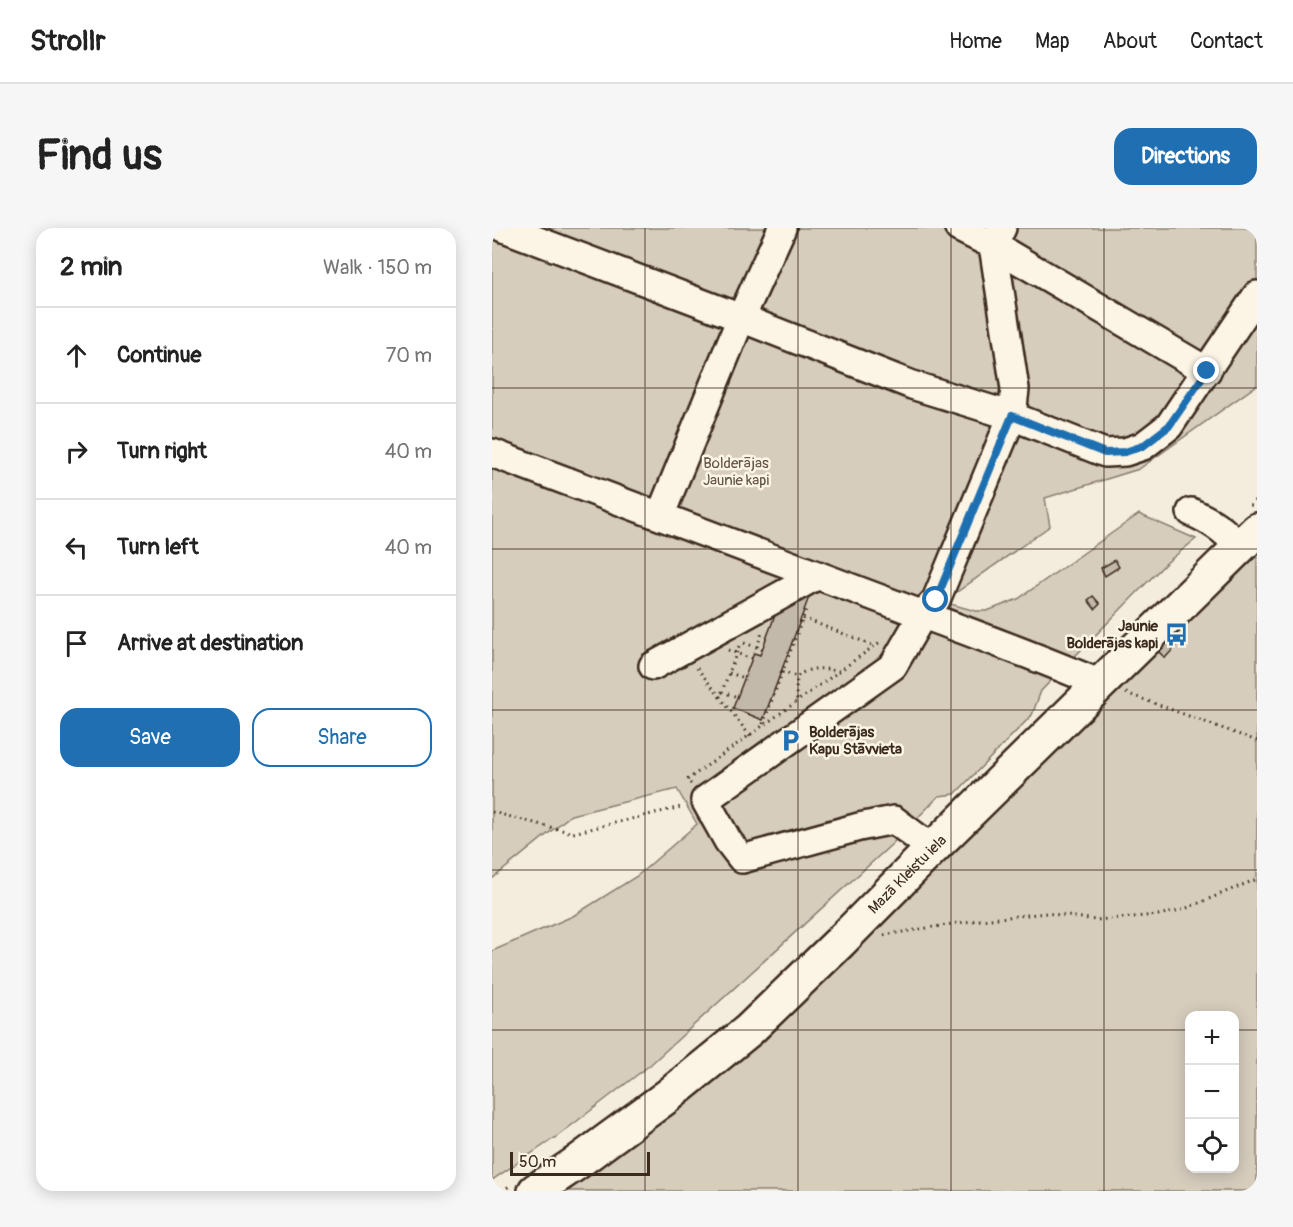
<!DOCTYPE html>
<meta charset="utf-8">
<style>
body{margin:0;font-family:Pangolin,sans-serif;background:#f6f6f6;color:#222}
.controls{position:absolute;right:18px;bottom:18px;display:grid;overflow:hidden;border-radius:12px;box-shadow:0 3px 15px #0003}
.controls button{width:54px;height:54px;display:grid;place-items:center;padding:0;border:0;border-bottom:2px solid #e0e0e0;background:#fff;color:#222;font:30px sans-serif}
.scale{position:absolute;left:18px;bottom:15px;width:140px;box-sizing:border-box;padding-left:6px;border:3px solid #3b2a1e;border-top:0;font-size:16px;line-height:21px;white-space:nowrap;color:#3b2a1e;-webkit-text-stroke:4px #fcf5e5;paint-order:stroke}
.stop{position:absolute;width:18px;height:18px;margin:-14px;border:4px solid #1f6fb2;border-radius:50%;background:#fff}
.stop.end{background:#1f6fb2;border-color:#fff;box-shadow:0 2px 6px #0008}
.list{margin:0;padding:0;list-style:none}
h2{display:flex;justify-content:space-between;align-items:center;height:78px;margin:0;padding:0 24px;font-size:26px}
h2 small{font-size:20px;font-weight:400;color:#767676}
.list li{display:grid;grid-template-columns:39px 1fr auto;gap:18px;align-items:center;box-sizing:border-box;height:96px;padding:0 24px;border-top:2px solid #e0e0e0}
.list b{display:block;font-size:22px;white-space:nowrap}
.list em{font-size:20px;font-style:normal;color:#767676}
.actions{display:flex;gap:12px;padding:18px 24px}
.actions a{flex:1;padding:14px 0;border:2px solid #1f6fb2;border-radius:18px;text-align:center;font-size:21px;color:#1f6fb2}
.actions .main{background:#1f6fb2;color:#fff}
.icon{flex:none;width:33px;height:33px;fill:none;stroke:currentColor;stroke-width:2;stroke-linecap:round;stroke-linejoin:round}
.map{position:relative;flex:none;width:765px;height:963px;overflow:hidden;border-radius:18px}
header{display:flex;align-items:center;gap:36px;box-sizing:border-box;height:84px;padding:0 30px;background:#fff;border-bottom:2px solid #e0e0e0}
header strong{font-size:28px}
nav{display:flex;gap:33px;margin-inline-start:auto;font-size:21px}
.intro{display:flex;align-items:center;justify-content:space-between;box-sizing:border-box;height:144px;padding:0 36px}
h1{margin:0;font-size:42px}
.button{padding:15px 27px;border-radius:18px;background:#1f6fb2;color:#fff;font-size:21px;font-weight:700}
main{display:flex;gap:36px;padding:0 36px}
aside{flex:1;background:#fff;border-radius:18px;box-shadow:0 3px 15px #0003}
.map>svg:first-child{display:block}
</style>
<header>
<strong>Strollr</strong>
<nav><a>Home</a><a>Map</a><a>About</a><a>Contact</a></nav>
</header>
<div class="intro"><h1>Find us</h1><a class="button">Directions</a></div>
<main>
<aside>
<h2>2 min<small>Walk · 150 m</small></h2>
<ul class="list">
<li><svg class="icon" aria-label="ahead" viewBox="0 0 24 24"><path d="M12 20V5M6 11l6-6 6 6"/></svg><div><b>Continue</b></div><em>70 m</em></li>
<li><svg class="icon" aria-label="right" viewBox="0 0 24 24"><path d="M7 20v-9h11M14 6l5 5-5 5"/></svg><div><b>Turn right</b></div><em>40 m</em></li>
<li><svg class="icon" aria-label="left" viewBox="0 0 24 24"><path d="M17 20v-9H6M10 6l-5 5 5 5"/></svg><div><b>Turn left</b></div><em>40 m</em></li>
<li><svg class="icon" aria-label="arrive" viewBox="0 0 24 24"><path d="M6 21V4h12l-3 4 3 4H6"/></svg><div><b>Arrive at destination</b></div></li>
</ul>
<div class="actions"><a class="main">Save</a><a>Share</a></div>
</aside>
<div class="map">
<svg width="765" height="963" viewBox="0 0 765 963">
<rect width="100%" height="100%" fill="#f4eddd"/>
<filter id="ink" filterUnits="userSpaceOnUse"><feTurbulence type="fractalNoise" baseFrequency=".0167" numOctaves="2"/><feDisplacementMap in="SourceGraphic" scale="12" xChannelSelector="R" yChannelSelector="G"/><feConvolveMatrix kernelMatrix="1 2 1 2 8 2 1 2 1" color-interpolation-filters="sRGB"/></filter>
<g filter="url(#ink)">
<path fill="#d6cdbd" stroke="#887c6e" stroke-width="1.5" fill-rule="evenodd" d="M0,0H765V157L647,241L553,270L558,298L451,374L484,383H495L526,371L647,286L704,311L673,336L549,463L540,487L463,566L447,568L400,616L158,837L67,907L0,952V723L81,688L145,648L205,596L185,561L79,587L0,651Z
M765,318V963H73L130,923L279,803L355,733L658,422ZM698,788H742V940H698Z"/>
<path fill="#c3b9aa" stroke="#3b2a1e" stroke-width="1.5" d="M623,332L627,339L613,348L609,340Z
M303,363L317,369L271,492L241,480L262,425L268,427L288,374Z
M601,368L608,376L603,381L596,372Z
M679,411L685,417L673,430L667,424Z"/>
<g fill="none" stroke-linecap="round" stroke-linejoin="round">
<defs>
<path id="minor" d="M12,0L249,90L420,157L520,188L444,372L431,386L401,438L213,572L236,613L250,631L367,599L402,592L426,610L438,623
M467,0L501,17L510,0
M501,17L523,161L520,188L613,225L633,224L651,218L677,198L765,67
M501,17L715,143
M0,225L402,376C472,402 541,427 609,456
M699,284C721,294 731,301 748,319
M168,288L249,90L290,0
M161,438L326,347"/>
<g id="major">
<path id="s1" d="M43,963L83,936L177,867L257,802L348,714L438,623L765,302"/>
</g>
</defs>
<use href="#minor" stroke="#3b2a1e" stroke-width="32"/>
<use href="#major" stroke="#3b2a1e" stroke-width="38"/>
<path stroke="#3b2a1e" stroke-width="3" stroke-dasharray="1.5 4.5" stroke-linecap="butt" d="M758,278L765,270
M311,390L383,418
M252,415L270,421
M247,418L228,469L258,508
M265,419L270,405
M236,422L260,431
M205,440L228,469
M290,443L305,449
M237,445L253,450
M230,464L246,469
M634,465L765,513
M305,472L304,463L305,449C317,438 332,440 347,443
M271,496L315,379
M199,556L195,552L388,414
M0,584L81,605L189,579
M392,707L479,693L554,685L604,692L666,687L690,682L765,651
M10,963L19,957"/>
<use href="#minor" stroke="#fcf5e5" stroke-width="27"/>
<use href="#major" stroke="#fcf5e5" stroke-width="33"/>
</g>
</g>
<g fill="none" stroke-linecap="round" stroke-linejoin="round" filter="url(#ink)">
<path stroke="#1f6fb2" stroke-width="8" d="M444,372L520,188L613,225L633,224L651,218L677,198L715,143"/>
</g>
<path fill="none" stroke="#3b2a1e" stroke-width="1.5" stroke-opacity="0.55" d="M153,0V963M306,0V963M459,0V963M612,0V963M0,160H765M0,321H765M0,482H765M0,642H765M0,802H698M742,802H765"/>
<defs>
<symbol id="bus-bare" viewBox="-9 -9 18 18"><path d="M-5-6H5V4H4V6H2V4H-2V6H-4V4H-5ZM-3.5-4V0h7V-4ZM-3.5 1.2v1.5H-2V1.2ZM2 1.2v1.5H3.5V1.2Z" fill="#1f6fb2" stroke="#fcf5e5" stroke-width="2.5" paint-order="stroke"/></symbol>
<symbol id="parking-bare" viewBox="-9 -9 18 18"><path d="M-3.5-5.5H1a3.5 3.5 0 0 1 0 7H-1V5.5H-3.5ZM-1-3.4V-.6H.8a1.4 1.4 0 0 0 0-2.8Z" fill="#1f6fb2" stroke="#fcf5e5" stroke-width="2.5" paint-order="stroke"/></symbol>
</defs>
<g fill-rule="evenodd">
<use href="#bus-bare" x="668" y="390" width="33" height="33"/>
<use href="#parking-bare" x="282" y="496" width="33" height="33"/>
</g>
<g text-anchor="middle" dominant-baseline="central" stroke-width="5" stroke-linejoin="round" paint-order="stroke">
<g font-size="15" fill="#625346" stroke="#fcf5e5">
<text x="244" y="235">Bolderājas<tspan x="244" dy="17">Jaunie kapi</tspan></text>
</g>
<g font-size="15" font-weight="bold" fill="#3b2a1e" stroke="#fcf5e5" text-anchor="end">
<text x="666" y="398">Jaunie<tspan x="666" dy="17">Bolderājas kapi</tspan></text>
<text x="317" y="504" text-anchor="start">Bolderājas<tspan x="317" dy="17">Kapu Stāvvieta</tspan></text>
</g>
<g font-size="15" fill="#3b2a1e" stroke="#fcf5e5">
<text stroke="none"><textPath href="#s1" startOffset="490">Mazā Kleistu iela</textPath></text>
</g>
</g>
</svg>
<div class="controls">
<button>+</button>
<button>−</button>
<button><svg class="icon" aria-label="locate" viewBox="0 0 24 24"><circle cx="12" cy="12" r="6"/><path d="M12 2v4M12 18v4M2 12h4M18 12h4"/></svg></button>
</div>
<div class="scale">50 m</div>
<div class="stop" style="left:444px;top:372px"></div>
<div class="stop end" style="left:715px;top:143px"></div>
</div>
</main>
